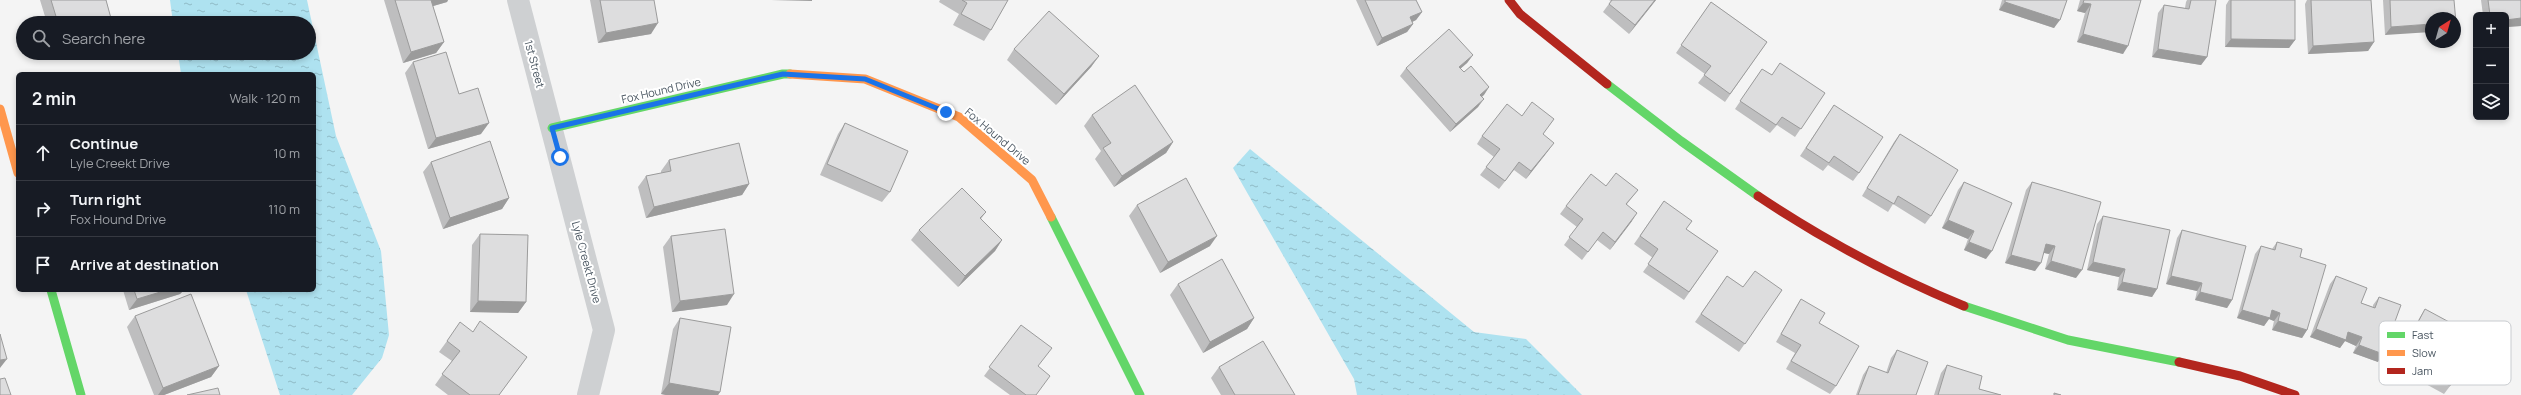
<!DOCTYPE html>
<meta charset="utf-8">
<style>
body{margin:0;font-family:Manrope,sans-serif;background:#20242c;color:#f1f3f6}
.controls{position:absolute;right:12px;top:12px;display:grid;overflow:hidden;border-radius:6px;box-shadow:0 2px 6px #0003}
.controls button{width:36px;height:36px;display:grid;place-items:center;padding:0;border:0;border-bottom:1px solid #363941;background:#171b24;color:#f1f3f6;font:20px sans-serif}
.compass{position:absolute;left:2425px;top:12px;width:36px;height:36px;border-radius:50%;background:#171b24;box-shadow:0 2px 6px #0003;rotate:37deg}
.stop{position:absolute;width:12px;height:12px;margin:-9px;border:3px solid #1a73e8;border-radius:50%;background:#fff}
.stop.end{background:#1a73e8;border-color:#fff;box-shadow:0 1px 4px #0008}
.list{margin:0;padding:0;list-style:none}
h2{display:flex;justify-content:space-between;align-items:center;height:52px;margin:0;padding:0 16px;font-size:17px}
h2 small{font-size:13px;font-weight:400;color:#9ea1a6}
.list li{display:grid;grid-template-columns:26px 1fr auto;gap:12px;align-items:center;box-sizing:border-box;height:56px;padding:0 16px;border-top:1px solid #363941}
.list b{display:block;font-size:15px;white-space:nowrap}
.list p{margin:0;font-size:13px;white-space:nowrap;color:#9ea1a6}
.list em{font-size:13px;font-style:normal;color:#9ea1a6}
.icon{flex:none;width:22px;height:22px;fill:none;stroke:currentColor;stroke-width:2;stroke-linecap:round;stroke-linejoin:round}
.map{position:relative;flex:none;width:2521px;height:395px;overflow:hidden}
.search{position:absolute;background:#171b24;box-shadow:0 2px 6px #0003;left:16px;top:16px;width:300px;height:44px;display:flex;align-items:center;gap:10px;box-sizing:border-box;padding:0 14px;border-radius:22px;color:#9ea1a6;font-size:15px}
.panel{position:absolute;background:#171b24;box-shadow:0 2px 6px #0003;left:16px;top:72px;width:300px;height:220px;border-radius:6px}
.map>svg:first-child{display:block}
</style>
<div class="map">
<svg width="2521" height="395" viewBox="0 0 2521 395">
<defs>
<pattern id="water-ripples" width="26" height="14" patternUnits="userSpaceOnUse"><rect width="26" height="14" fill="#aee2f0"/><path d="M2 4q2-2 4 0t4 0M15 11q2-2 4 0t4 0" fill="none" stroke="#90bac6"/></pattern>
</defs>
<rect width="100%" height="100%" fill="#f4f4f4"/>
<path fill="url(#water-ripples)" d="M170,0H307L336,136L381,251L389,335L382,358L352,395H280L246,290H314V74H181L178,53H309V23H173Z
M1250,149L1474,332L1526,339L1582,395H1357L1354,379L1233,168Z"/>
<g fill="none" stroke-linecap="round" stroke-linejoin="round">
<path stroke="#ced0d2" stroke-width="22" d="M518,0L604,330L588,395"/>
<path stroke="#63d668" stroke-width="9" d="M1607,84L1681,141L1758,196
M552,128L783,74H790
M1051,217L1140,395
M51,290L81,395
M1964,306L2068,340L2179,362"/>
<path stroke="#ff974d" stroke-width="9" d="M790,74L865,79L959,117L1032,180L1051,217
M0,109L18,173"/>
<path stroke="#b3261e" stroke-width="9" d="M1509,0L1520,14L1607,84
M1758,196C1824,240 1891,276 1964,306
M2179,362L2240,376L2295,395"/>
</g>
<path fill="#bebebf" d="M40,0H106L112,22L111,23H47Z
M384,0H448L447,2L433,6L444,42L436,53L403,63Z
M590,0H654L651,34L598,43Z
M940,0H1008L991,30L984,41L953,25L959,14L939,2Z
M1356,0H1416L1422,12L1416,20L1412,22L1413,24L1407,32L1377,46Z
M1609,0H1656L1629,34L1603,12L1611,1Z
M2002,0H2067L2054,28L1999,10Z
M2080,0H2141L2123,54L2077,42L2085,13L2077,11Z
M2187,0H2216L2207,57L2201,65L2152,57L2158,13L2164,5L2185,8L2186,2Z
M2229,0H2295V40L2289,48L2225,47L2226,5Z
M2307,0H2371L2374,42L2368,51L2308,54L2305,4Z
M2383,0H2454L2385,35Z
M2481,0H2521V26L2506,27V15H2483Z
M1711,2L1767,42L1725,102L1698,83L1705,74L1676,53Z
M1014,49L1099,56L1091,67L1056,105L1007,60Z
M1473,55L1467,63L1460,69L1464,72L1489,87L1482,97L1478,107L1450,132L1400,76L1406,68Z
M413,62L459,94L481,134L428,149L405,73Z
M1762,69L1772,75L1825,93L1795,137L1777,125L1770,133L1735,109Z
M1834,105L1859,173L1853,181L1828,165L1823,171L1800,156Z
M1092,115L1173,142L1166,153L1114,187L1095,159L1101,151L1084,126Z
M1522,116L1554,119L1543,134L1548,151L1526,179L1514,170L1499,189L1480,175L1494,157L1477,144L1482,136Z
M845,123L890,192L882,202L820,175L838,134Z
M1900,134L1931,216L1925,224L1893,204L1888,212L1862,196L1894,142Z
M669,160L749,184L742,195L646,218L638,187L646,176L661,173V171Z
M431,162L509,198L502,209L443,229L423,172Z
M1964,182L1986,259L1964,250L1968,239L1942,228L1958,190Z
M2032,182L2076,278L2045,269L2049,254L2044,253L2035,271L2005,263L2026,190Z
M1606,186L1638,190L1627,204L1632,221L1610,250L1597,240L1582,260L1564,245L1577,227L1560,214L1566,206Z
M1664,201L1686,229L1718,251L1684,300L1643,272L1653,258L1634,244Z
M1137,205L1210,246L1160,273L1129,216Z
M986,212L981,219L1002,240L995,251L958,287L911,240L919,230Z
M2103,216L2157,289L2152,297L2117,290L2119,277L2087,270L2097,224Z
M2182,230L2232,300L2227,308L2195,300L2197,291L2166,284L2177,238Z
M480,234L526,302L518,313L470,312L472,245Z
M671,236L727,305L672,312L663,247Z
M2277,242L2300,257L2307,330L2302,338L2272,330L2274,321L2269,319L2264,326L2237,318L2255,254L2261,246L2272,249Z
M1727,276L1743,287L1782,290L1739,352L1695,322Z
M2336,276L2361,303L2373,307V305L2379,297L2378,362L2353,353L2356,346L2345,341L2340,348L2310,337L2330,284Z
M1178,284L1254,318L1247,329L1203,353L1170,295Z
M123,290H184L180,294L129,310Z
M1801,299L1819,323L1836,386L1830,394L1786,369L1795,353L1776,342L1796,307Z
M2425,309L2450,386L2444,394L2393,366L2420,317Z
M135,316L219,366L211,377L164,395H154L127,327Z
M680,318L720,392L718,395H666L661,394L673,329Z
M1021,325L1038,366L1036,395H1010L984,376Z
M473,332L527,357L499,395H448L435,385L452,361L439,352L447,341Z
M1897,350L1916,395H1856L1863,375L1869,366L1886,373L1891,358Z
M1947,365L1979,389L2001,395H1934L1941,373Z
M1219,367L1295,395H1221L1211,378Z"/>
<path fill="#9b9b9b" d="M429,0H448L447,2L423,9Z
M771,0H812V1Z
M1655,0H1656L1629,34L1635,25Z
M2005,2L2060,20L2054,28L1999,10Z
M2083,3L2091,4L2085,13L2077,11Z
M1422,12L1416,20L1404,26L1410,17Z
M2521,18V26L2506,27V20Z
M658,23L651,34L598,43L606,33Z
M1413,24L1407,32L1377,46L1382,38Z
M2431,24V32L2385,35L2391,27Z
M2083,34L2128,46L2123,54L2077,42Z
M2231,39L2295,40L2289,48L2225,47Z
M444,42L436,53L403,63L411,52Z
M2374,42L2368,51L2308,54L2313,46Z
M2158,49L2207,57L2201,65L2152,57Z
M1473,55L1467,63L1453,75L1459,67Z
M1099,56L1091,67L1056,105L1064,94Z
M1489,87L1484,95L1474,103L1480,95Z
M1484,99L1478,107L1450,132L1456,124Z
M489,123L481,134L428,149L436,138Z
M1173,142L1166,153L1114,187L1122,176Z
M1554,143L1548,151L1526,179L1531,171Z
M749,184L742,195L646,218L654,207Z
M509,198L502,209L443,229L450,218Z
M1637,213L1632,221L1610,250L1615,242Z
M1948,220L1974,231L1968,239L1942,228Z
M1217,236L1210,246L1160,273L1168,262Z
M1002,240L995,251L958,287L965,276Z
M1969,242L1992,251L1986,259L1964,250Z
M2046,244L2055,246L2049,254L2040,252Z
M2011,255L2041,263L2035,271L2005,263Z
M2051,261L2082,270L2076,278L2045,269Z
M2093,262L2125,269L2119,277L2087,270Z
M2171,276L2202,283L2197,291L2166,284Z
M2122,282L2157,289L2152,297L2117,290Z
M167,290H184L180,294L129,310L137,299Z
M2200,292L2232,300L2227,308L2195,300Z
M734,294L727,305L672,312L680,301Z
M478,301L526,302L518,313L470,312Z
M2242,310H2272L2280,313L2274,321L2269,319L2264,326L2237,318Z
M1254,318L1247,329L1203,353L1210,342Z
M2278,321L2307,330L2302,338L2272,330Z
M2316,329L2348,332L2362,337L2356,346L2345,341L2340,348L2310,337Z
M2359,345L2383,354L2378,362L2353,353Z
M7,359L0,368V360Z
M219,366L211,377L164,395H158L163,388Z
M669,383L720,392L718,395H666L661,394Z"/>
<path fill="#ddddde" stroke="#9b9b9b" d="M51,0H106L112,22L108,23H58Z
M395,0H431L444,42L411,52Z
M600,0H654L658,23L606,33Z
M962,0H1008L991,30L961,14L967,3Z
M1365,0H1416L1422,12L1410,17L1413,24L1382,38Z
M1612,0H1655L1635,25L1609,4Z
M2005,0H2067L2060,20L2005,2Z
M2084,0H2141L2128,46L2083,34L2091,4L2083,3Z
M2191,0H2216L2207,57L2158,49L2164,5L2189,9Z
M2231,0H2295V40L2231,39Z
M2311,0H2371L2374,42L2313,46Z
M2390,0H2454L2456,23H2455V18H2431V24L2391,27Z
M2488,0H2521V18L2506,20V15H2490Z
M1711,2L1767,42L1730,94L1704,75L1711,66L1681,45Z
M1049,11L1099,56L1064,94L1014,49Z
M1449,29L1473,55L1459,67L1464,72L1471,66L1489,87L1480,95L1484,99L1456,124L1406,68Z
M446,52L459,94L478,88L489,123L436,138L413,62Z
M1780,63L1825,93L1801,129L1782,117L1776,125L1740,101L1762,69L1772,75Z
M1135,85L1173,142L1122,176L1103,148L1111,143L1092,115Z
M1532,102L1554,119L1543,134L1554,143L1531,171L1519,162L1505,181L1486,167L1500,149L1482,136L1507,104L1522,116Z
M1834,105L1883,137L1859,173L1834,156L1829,163L1806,148Z
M845,123L908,151L890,192L827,164Z
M1900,134L1958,170L1931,216L1898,196L1894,204L1867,188Z
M490,141L509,198L450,218L431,162Z
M739,143L749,184L654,207L646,176L671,171L669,160Z
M1616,173L1638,190L1626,204L1637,213L1615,242L1603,232L1588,252L1569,237L1583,219L1566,206L1591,174L1606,186Z
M1186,178L1217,236L1168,262L1137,205Z
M1964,182L2012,203L1992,251L1969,242L1974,231L1948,220Z
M2032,182L2101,202L2082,270L2051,261L2055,246L2046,244L2041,263L2011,255Z
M962,188L986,212L980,218L1002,240L965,276L919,230Z
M1664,201L1692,221L1686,229L1718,251L1689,292L1648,264L1658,249L1640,236Z
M2103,216L2170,230L2157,289L2122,282L2125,269L2093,262Z
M725,229L734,294L680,301L671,236Z
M2182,230L2246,246L2232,300L2200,292L2202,283L2171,276Z
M480,234L528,235L526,302L478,301Z
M2277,242L2302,249L2300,257L2326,265L2307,330L2278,321L2280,313L2272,310L2270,318L2242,310L2261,246L2275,250Z
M1222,259L1254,318L1210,342L1178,284Z
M1755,271L1782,290L1745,344L1701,314L1727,276L1743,287Z
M2336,276L2367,288L2361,303L2375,308L2379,297L2401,305L2383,354L2359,345L2362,337L2348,332L2346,340L2316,329Z
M134,290H167L137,299Z
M191,294L219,366L163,388L135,316Z
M1801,299L1825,313L1819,323L1859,346L1836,386L1791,361L1801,345L1781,334Z
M2425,309L2477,337L2450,386L2399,358Z
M680,318L731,327L720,392L669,383Z
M480,321L527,357L499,395H470L442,374L460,351L447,341L460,322L473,332Z
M1021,325L1052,348L1038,366L1050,376L1036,395H1026L989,367Z
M0,334L7,359L0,360Z
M1263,341L1295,395H1235L1219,367Z
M1897,350L1928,362L1916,395H1858L1869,366L1888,373Z
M1947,365L1982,376L1979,389L2001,395H1938Z
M5,378L11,395H0V379Z
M218,388L220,395H187Z
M2054,393L2061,395H2054Z"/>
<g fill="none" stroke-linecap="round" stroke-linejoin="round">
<path stroke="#1a73e8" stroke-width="5" d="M560,157L552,128L783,74L865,79L946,112"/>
</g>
<g text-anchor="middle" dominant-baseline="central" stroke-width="4" stroke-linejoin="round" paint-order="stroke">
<g font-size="11" fill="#4a5661" stroke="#fff">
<text transform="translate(535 64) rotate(75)">1st Street</text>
<text transform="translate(661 90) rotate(-13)">Fox Hound Drive</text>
<text transform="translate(998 136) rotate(40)">Fox Hound Drive</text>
<text transform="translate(587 262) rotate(75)">Lyle Creekt Drive</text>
</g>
</g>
<rect x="2379" y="321" width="132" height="64" rx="6" fill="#fff" stroke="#c9ccd0" stroke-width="1"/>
<rect x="2387" y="332" width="18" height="6" fill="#63d668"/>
<rect x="2387" y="350" width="18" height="6" fill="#ff974d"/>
<rect x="2387" y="368" width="18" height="6" fill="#b3261e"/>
<g font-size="11" fill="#4a5661">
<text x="2412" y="339">Fast</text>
<text x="2412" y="357">Slow</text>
<text x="2412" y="375">Jam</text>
</g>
</svg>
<div class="controls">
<button>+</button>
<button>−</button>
<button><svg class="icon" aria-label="layers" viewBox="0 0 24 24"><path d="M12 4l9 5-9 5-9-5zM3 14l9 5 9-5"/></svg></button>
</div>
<svg class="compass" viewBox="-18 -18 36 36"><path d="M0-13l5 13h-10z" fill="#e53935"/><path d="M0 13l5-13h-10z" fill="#9ea1a6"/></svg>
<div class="stop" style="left:560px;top:157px"></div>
<div class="stop end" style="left:946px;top:112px"></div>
<div class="search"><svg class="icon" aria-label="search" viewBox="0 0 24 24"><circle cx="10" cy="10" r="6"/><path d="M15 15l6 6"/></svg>Search here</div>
<section class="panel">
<h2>2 min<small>Walk · 120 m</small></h2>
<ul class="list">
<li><svg class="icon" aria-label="ahead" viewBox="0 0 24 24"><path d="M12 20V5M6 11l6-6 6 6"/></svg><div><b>Continue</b><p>Lyle Creekt Drive</p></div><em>10 m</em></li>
<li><svg class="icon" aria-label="right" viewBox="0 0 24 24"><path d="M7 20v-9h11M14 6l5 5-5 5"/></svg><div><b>Turn right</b><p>Fox Hound Drive</p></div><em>110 m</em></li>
<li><svg class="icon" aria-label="arrive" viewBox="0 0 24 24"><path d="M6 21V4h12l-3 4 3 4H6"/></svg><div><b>Arrive at destination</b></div></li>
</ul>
</section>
</div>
